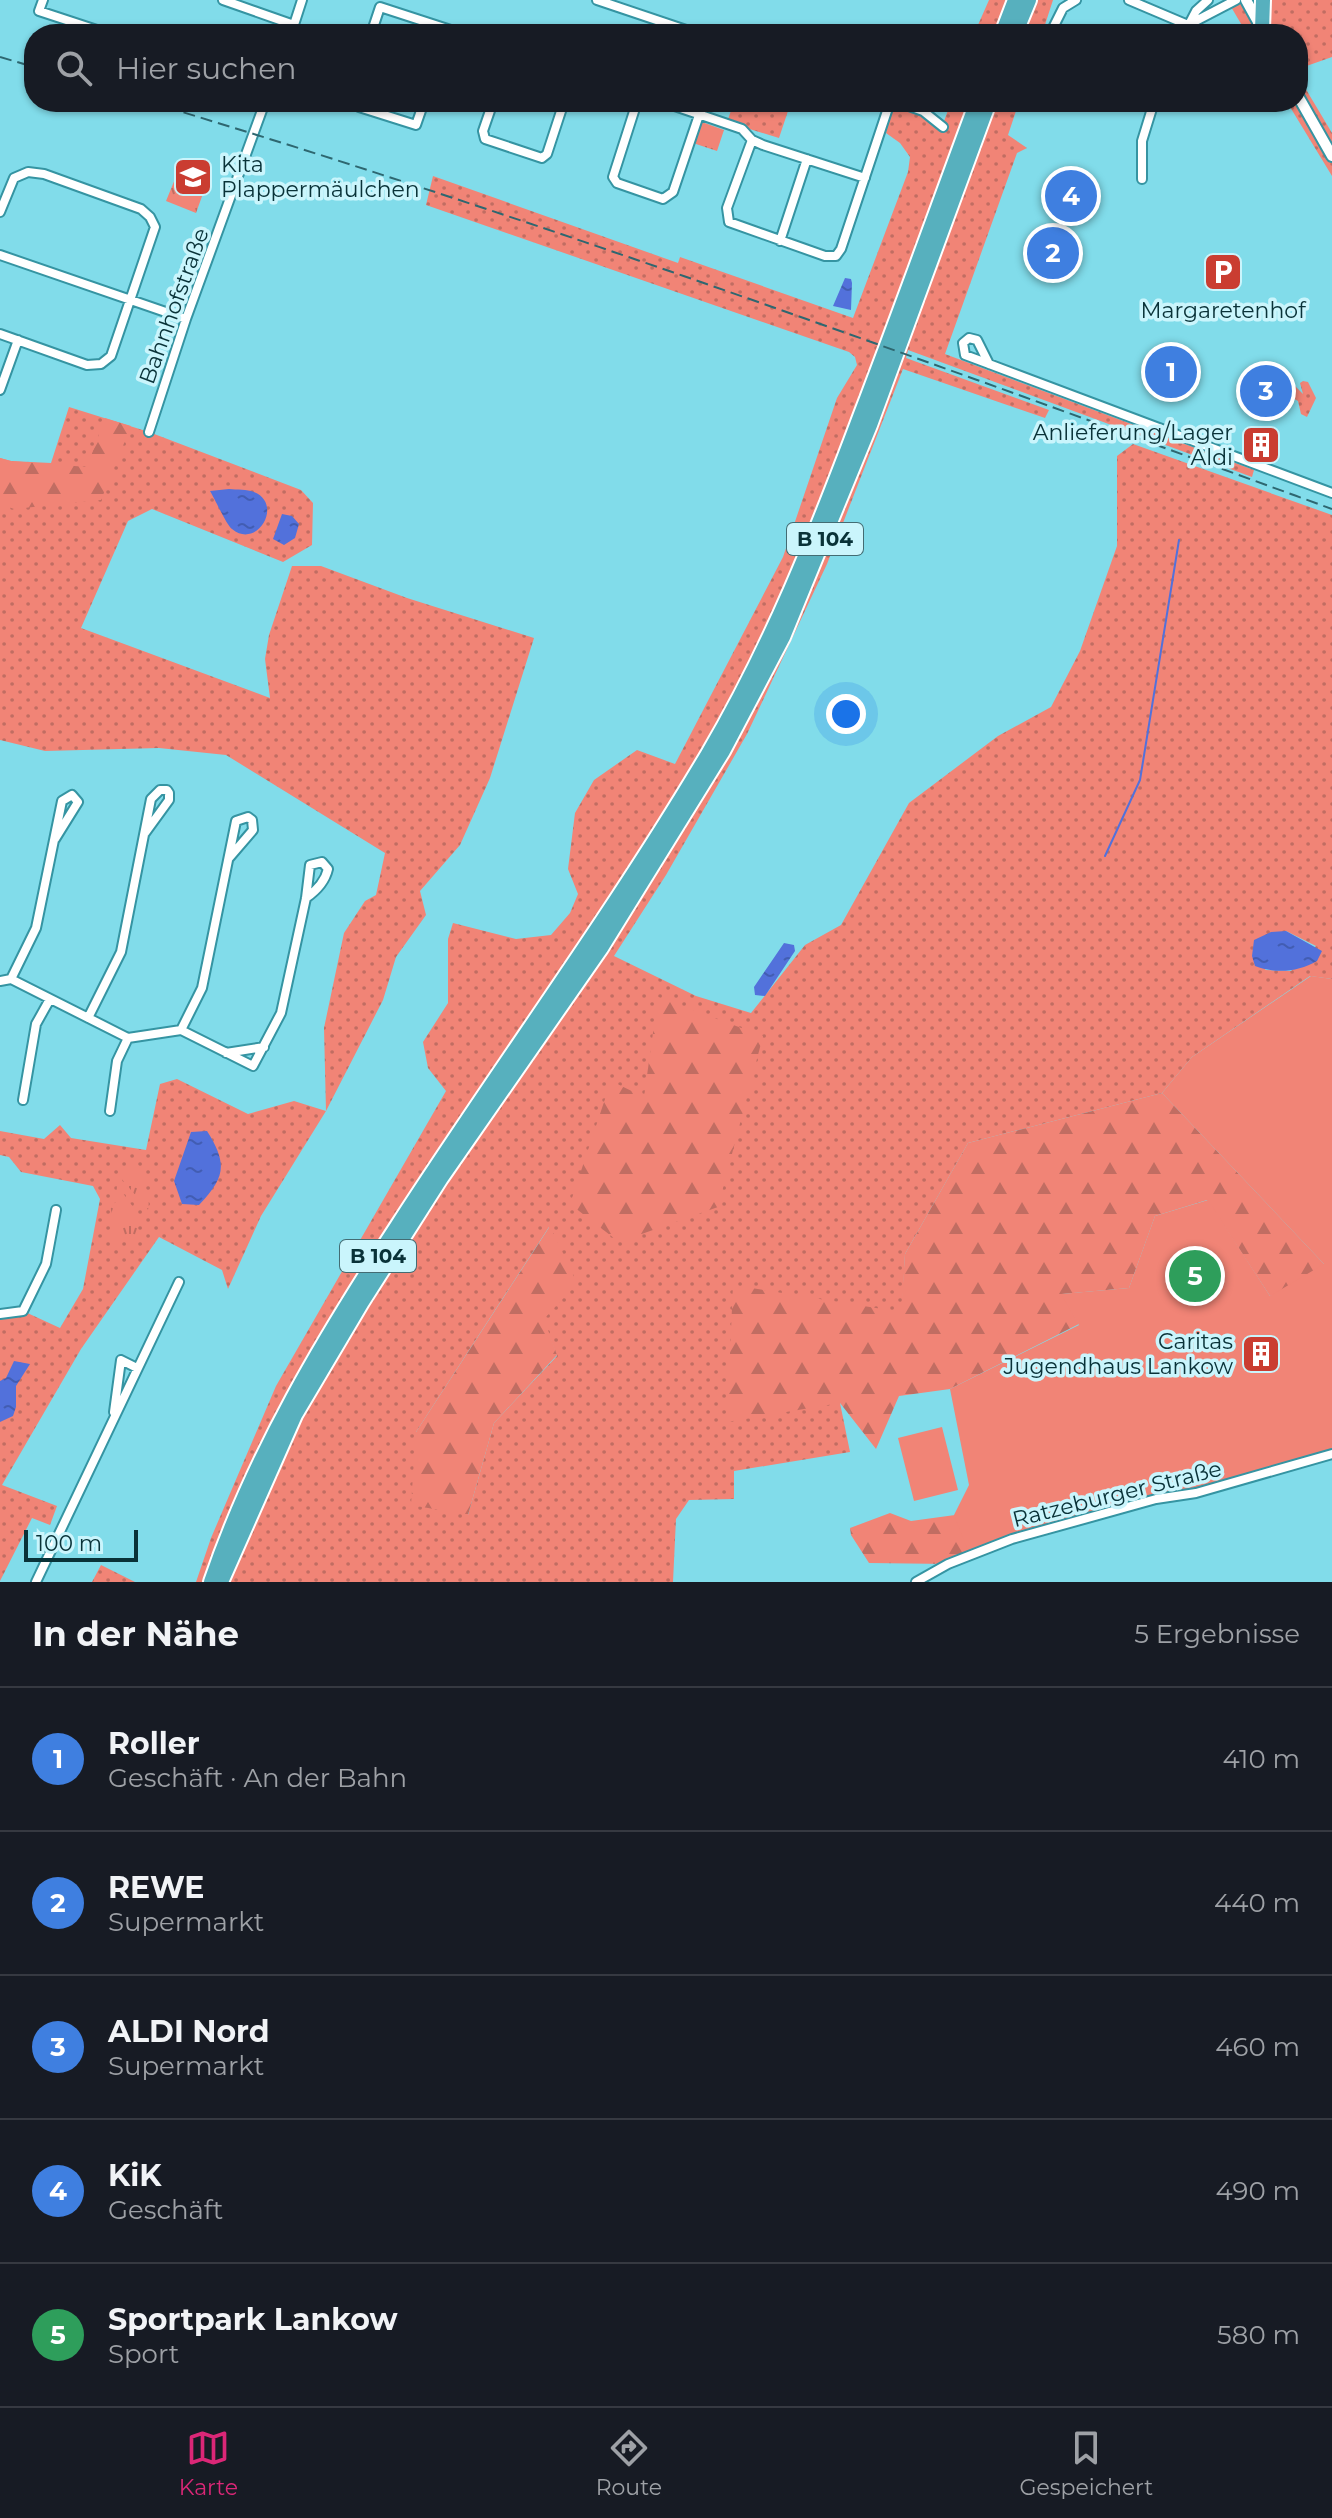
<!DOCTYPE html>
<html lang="de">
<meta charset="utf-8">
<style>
body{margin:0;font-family:Montserrat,sans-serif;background:#242831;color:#f1f3f6}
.scale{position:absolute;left:24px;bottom:20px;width:114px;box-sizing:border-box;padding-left:8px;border:4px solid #093238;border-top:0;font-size:22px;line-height:28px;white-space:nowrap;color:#093238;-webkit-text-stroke:6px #caf5fc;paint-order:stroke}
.you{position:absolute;left:846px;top:714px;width:28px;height:28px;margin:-20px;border:6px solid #fff;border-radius:50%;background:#1a73e8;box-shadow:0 0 0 12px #1a73e833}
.badge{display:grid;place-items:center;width:52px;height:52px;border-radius:50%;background:#db2777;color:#fff;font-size:26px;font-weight:700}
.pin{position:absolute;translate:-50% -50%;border:4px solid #fff;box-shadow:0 2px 8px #0006}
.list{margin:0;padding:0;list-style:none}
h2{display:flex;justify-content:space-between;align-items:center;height:104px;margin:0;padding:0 32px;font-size:34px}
h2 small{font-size:26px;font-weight:400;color:#9ea1a6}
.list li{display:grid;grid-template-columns:52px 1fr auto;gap:24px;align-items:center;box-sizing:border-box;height:144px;padding:0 32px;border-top:2px solid #363941}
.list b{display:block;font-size:30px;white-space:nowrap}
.list p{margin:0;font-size:26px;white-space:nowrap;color:#9ea1a6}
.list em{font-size:26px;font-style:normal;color:#9ea1a6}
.icon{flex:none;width:44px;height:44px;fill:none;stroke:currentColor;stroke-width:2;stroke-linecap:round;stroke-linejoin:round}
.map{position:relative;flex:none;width:1332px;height:1582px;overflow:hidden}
.search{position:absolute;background:#171b24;box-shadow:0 2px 6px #0004;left:24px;right:24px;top:24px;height:88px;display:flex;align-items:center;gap:20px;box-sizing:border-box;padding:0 28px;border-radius:32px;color:#9ea1a6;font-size:30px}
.sheet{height:824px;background:#171b24}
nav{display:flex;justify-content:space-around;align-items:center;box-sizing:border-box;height:112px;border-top:2px solid #363941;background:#171b24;font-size:22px;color:#9ea1a6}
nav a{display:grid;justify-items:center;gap:4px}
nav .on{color:#db2777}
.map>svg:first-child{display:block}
</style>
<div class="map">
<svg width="1332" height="1582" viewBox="0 0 1332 1582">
<defs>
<pattern id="grass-dots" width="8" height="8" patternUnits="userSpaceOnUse" patternTransform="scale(2)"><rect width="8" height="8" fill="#f18476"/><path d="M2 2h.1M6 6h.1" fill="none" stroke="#c16d62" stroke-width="1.8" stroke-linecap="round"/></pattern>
<pattern id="forest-firs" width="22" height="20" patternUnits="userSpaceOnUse" patternTransform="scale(2)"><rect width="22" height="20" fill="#f18476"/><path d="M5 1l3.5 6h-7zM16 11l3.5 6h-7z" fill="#c16d62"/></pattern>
<pattern id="park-tufts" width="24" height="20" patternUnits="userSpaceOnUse" patternTransform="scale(2)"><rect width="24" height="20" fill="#f18476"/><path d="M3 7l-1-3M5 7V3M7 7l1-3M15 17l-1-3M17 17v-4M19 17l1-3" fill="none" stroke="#c16d62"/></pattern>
<pattern id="water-ripples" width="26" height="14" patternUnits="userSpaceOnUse" patternTransform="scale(2)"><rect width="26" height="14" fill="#5271db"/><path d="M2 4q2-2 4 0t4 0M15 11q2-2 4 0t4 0" fill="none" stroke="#425db3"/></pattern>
</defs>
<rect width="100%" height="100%" fill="#81dcea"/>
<path fill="url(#grass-dots)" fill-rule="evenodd" d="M989,0H1053L1042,34H974Z
M1227,0H1332V57L1298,69V34H1247Z
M1298,76L1332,133V176L1287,102H1298Z
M734,102H791L779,138L727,122Z
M951,102H1019L1008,135L1027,148L1017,153L945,354L1254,470L1252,477L908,350L906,358L1049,410L1045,418L903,369L827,564L747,734L666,875L614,956L696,996L751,1013L805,945L841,925L909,803L998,736L1051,707L1080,651L1117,546V456L1133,444L1332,515V979L1310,976L1192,1057L1162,1093L968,1143L905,1254L902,1312L840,1403L850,1452L734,1471V1499L689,1500L676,1519L673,1582H196L211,1538L276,1386L446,1091L428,1068L423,1042L448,1003V939L453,923L516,939L551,935L570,913L578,894L568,869L575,813L594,780L637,750L675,764L783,557L837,398L857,365L855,357L849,352L426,205L433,176L678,263L680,257L853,318L908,172L910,157L900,143L886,133L893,105L943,124ZM1286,931L1316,946L1291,971L1265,970ZM549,1227L543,1319L557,1356L494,1423L468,1515L416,1432Z
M1303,381L1308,382L1316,398L1307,417L1301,414L1298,401L1291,397L1295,386L1303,394L1300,383Z
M69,407L149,432L301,490L313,503L312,545L283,562L152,509L128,521L81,628L270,698L265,659L269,635L292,566H321L407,598L534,638L490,778L460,845L420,891L426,915L396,957L383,1000L326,1111L261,1216L228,1289L222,1270L159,1237L81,1349L2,1485L57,1506L50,1525L32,1518L0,1581V1314L23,1311L60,1328L83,1289L100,1199L93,1186L21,1172L9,1157L0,1155V1131L44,1139L60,1125L71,1138L146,1150L160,1084L177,1079L248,1114L294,1101L326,1111L324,1028L344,933L365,901L376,895L385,853L226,755L159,748L45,751L0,740V458L11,461L51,463Z
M101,1565L135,1582H92Z"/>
<path fill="url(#forest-firs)" d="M105,418L131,426L101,500L14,509L0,504V458L11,461L87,467Z
M658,997L763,1036L718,1207L619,1242L570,1204L611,1081L644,1097Z
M1162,1093L1324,1264L1332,1287L1270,1296L1207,1200L1155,1216L1129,1288L1062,1294L1079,1324L950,1389L899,1396L876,1449L840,1403L727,1422L733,1285L901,1312L905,1254L968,1143Z
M550,1226L577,1283L544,1319L557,1355L494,1423L468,1515L411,1505L416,1432Z
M890,1513L911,1521L955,1515L1012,1539L948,1564L869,1563L851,1535L850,1528Z"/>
<path fill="url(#park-tufts)" d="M702,122L724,130L717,151L693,143Z
M175,179L205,188L196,213L166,201Z
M135,1162L142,1169C143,1183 151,1197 148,1210L120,1177L124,1168Z
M117,1185L136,1211L138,1238L124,1241L111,1237L113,1218L110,1206L116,1202Z"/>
<path fill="#f18476" d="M1311,976L1332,979V1454L1156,1499L970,1556L954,1515L969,1485L950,1389L1079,1325L1061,1294L1129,1288L1155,1216L1208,1200L1270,1296L1324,1264L1162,1093L1192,1057Z
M942,1427L958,1490L914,1501L898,1438Z"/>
<path fill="url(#water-ripples)" d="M845,278L851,279L852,283L851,310L833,306Z
M229,489C237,490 247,489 254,492C284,504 257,550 232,529C227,526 215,499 210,491Z
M282,514L292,516L299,524L295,538L284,545L273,539Z
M1286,931L1322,951L1317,961C1298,972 1276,974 1255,966L1252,956L1254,940L1271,932Z
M784,943L794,945L795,951L765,996L755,995L754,987Z
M207,1131C228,1164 225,1178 199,1205L182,1204L174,1181L191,1132Z
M14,1361L30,1364L16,1386V1407L13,1416L0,1422V1381L6,1378Z"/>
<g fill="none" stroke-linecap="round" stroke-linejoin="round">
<path stroke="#5271db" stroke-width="2" d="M1105,856L1140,780L1179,540"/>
<defs>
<path id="minor" d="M43,0L39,11L109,34
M223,0L294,25
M597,0L698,34
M1129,0L1188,25
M1188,25L1236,0
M291,34L302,0
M371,34L380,7L463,34
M1050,34L1063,8L1076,0
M1184,34L1196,11L1208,0
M353,102L359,107L416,125L424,102
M493,102L483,131L485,139L542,158L547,154L564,102
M637,102L613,177L617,183L663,199L673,192L699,115
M663,102L742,129L752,140L763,145L865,178
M898,102L923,111L943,127
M752,140L727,208L729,222L825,256H836L841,249L890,102
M1142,179V141L1154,102
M0,212L14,178L28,172L44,174L141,209L150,217L155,227L111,356L101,364L87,365L0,334
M780,241L807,159
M0,255L186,319
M989,364L977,340L969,338L963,343L965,355L989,364L1332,493
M0,390L18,340
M149,432L186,319L265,102
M11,979L36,928L62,801L72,795L78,802L55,839
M0,981L11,979L128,1038L181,1030L253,1066L281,1013L306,898L310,865L322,862L328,869C325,882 316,891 306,898
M88,1018L121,952L151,799L160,790H167L169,793V800L145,833
M181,1030L202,988L236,821L248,817L252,820L253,830L229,858
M226,1053L264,1047
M23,1100L36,1024L50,999
M110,1111L117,1061L128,1038
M0,1314L23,1311L46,1264L56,1210
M114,1412L121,1360L137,1368
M36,1582L179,1282
M916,1582L948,1564L1012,1539L1156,1499L1196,1493L1332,1454"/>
<path id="tertiary" d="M1246,0L1262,29
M1298,96L1332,156"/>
<path id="trunk" d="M1262,30L1263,0
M1002,34L1015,0
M1015,34L1029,0
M211,1582C255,1453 324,1338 398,1225C500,1067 612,916 708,754C771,647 816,534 860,417C900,313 938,207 977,102
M221,1582L295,1415L362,1302L441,1178L601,948L723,751L783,637L870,425L989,102"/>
</defs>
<use href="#minor" stroke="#3594a2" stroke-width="12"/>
<use href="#tertiary" stroke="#3594a2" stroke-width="14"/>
<use href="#trunk" stroke="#fff" stroke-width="18"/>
<use href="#minor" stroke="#fff" stroke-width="8"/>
<use href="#tertiary" stroke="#fff" stroke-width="10"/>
<use href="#trunk" stroke="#57b0be" stroke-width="14"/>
<path stroke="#2e6770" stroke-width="2" stroke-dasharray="12 6" stroke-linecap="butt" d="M0,57L34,67
M149,102C549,222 940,366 1332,509"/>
</g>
<defs>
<symbol id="school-square" viewBox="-11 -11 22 22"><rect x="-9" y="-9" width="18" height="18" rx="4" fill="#ca3d31" stroke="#caf5fc"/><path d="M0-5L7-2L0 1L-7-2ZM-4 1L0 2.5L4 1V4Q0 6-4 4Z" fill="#fff"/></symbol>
<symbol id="parking-square" viewBox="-11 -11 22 22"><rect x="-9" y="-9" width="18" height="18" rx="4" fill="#ca3d31" stroke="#caf5fc"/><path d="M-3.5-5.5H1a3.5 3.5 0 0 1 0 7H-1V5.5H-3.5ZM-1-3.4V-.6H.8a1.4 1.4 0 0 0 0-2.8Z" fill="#fff"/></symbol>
<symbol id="building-square" viewBox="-11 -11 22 22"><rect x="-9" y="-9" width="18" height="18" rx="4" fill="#ca3d31" stroke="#caf5fc"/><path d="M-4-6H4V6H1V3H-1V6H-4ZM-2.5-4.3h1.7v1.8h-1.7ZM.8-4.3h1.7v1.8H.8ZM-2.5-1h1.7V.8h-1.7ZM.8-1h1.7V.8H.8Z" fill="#fff"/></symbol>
</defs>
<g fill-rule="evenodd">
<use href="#school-square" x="171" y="155" width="44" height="44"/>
<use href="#parking-square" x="1201" y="250" width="44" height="44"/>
<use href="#building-square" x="1239" y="423" width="44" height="44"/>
<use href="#building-square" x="1239" y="1332" width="44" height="44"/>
</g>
<g text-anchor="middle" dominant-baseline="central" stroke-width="7" stroke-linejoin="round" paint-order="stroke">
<g fill="#caf5fc" stroke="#436c73" stroke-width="2">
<rect x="787" y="523" width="76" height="32" rx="6"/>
<rect x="340" y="1240" width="76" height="32" rx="6"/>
</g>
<g font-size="20" font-weight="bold" fill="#093238">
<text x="825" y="539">B 104</text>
<text x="378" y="1256">B 104</text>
</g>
<g font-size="22" fill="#093238" stroke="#caf5fc" text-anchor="end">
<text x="221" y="164" text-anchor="start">Kita<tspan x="221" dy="25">Plappermäulchen</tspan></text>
<text x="1223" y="310" text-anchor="middle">Margaretenhof</text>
<text x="1233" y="432">Anlieferung/Lager<tspan x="1233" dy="25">Aldi</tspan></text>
<text x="1233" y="1341">Caritas<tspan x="1233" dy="25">Jugendhaus Lankow</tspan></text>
</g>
<g font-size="22" fill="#093238" stroke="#caf5fc">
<text transform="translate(174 306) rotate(-70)">Bahnhofstraße</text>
<text transform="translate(1117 1494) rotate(-14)">Ratzeburger Straße</text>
</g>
</g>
</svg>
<div class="scale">100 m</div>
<div class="you"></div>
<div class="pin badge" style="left:1171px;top:372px;background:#3f7fe0">1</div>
<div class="pin badge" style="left:1053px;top:253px;background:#3f7fe0">2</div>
<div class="pin badge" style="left:1266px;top:391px;background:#3f7fe0">3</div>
<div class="pin badge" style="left:1071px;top:196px;background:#3f7fe0">4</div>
<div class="pin badge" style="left:1195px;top:1276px;background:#2e9e5b">5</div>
<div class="search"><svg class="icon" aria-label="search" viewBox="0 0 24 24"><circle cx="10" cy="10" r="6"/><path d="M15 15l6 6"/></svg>Hier suchen</div>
</div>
<section class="sheet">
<h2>In der Nähe<small>5 Ergebnisse</small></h2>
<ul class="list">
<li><span class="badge" style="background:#3f7fe0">1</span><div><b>Roller</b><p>Geschäft · An der Bahn</p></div><em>410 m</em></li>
<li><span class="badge" style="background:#3f7fe0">2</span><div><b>REWE</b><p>Supermarkt</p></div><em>440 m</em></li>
<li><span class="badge" style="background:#3f7fe0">3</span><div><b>ALDI Nord</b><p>Supermarkt</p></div><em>460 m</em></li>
<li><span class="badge" style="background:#3f7fe0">4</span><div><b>KiK</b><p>Geschäft</p></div><em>490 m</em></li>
<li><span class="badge" style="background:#2e9e5b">5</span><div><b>Sportpark Lankow</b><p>Sport</p></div><em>580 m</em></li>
</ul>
</section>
<nav>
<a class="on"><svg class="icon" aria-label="map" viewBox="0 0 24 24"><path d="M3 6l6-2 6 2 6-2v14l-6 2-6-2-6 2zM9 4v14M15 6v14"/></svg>Karte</a>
<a><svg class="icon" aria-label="directions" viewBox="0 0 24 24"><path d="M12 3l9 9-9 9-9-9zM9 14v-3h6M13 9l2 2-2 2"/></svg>Route</a>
<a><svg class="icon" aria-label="saved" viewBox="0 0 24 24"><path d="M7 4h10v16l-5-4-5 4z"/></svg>Gespeichert</a>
</nav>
